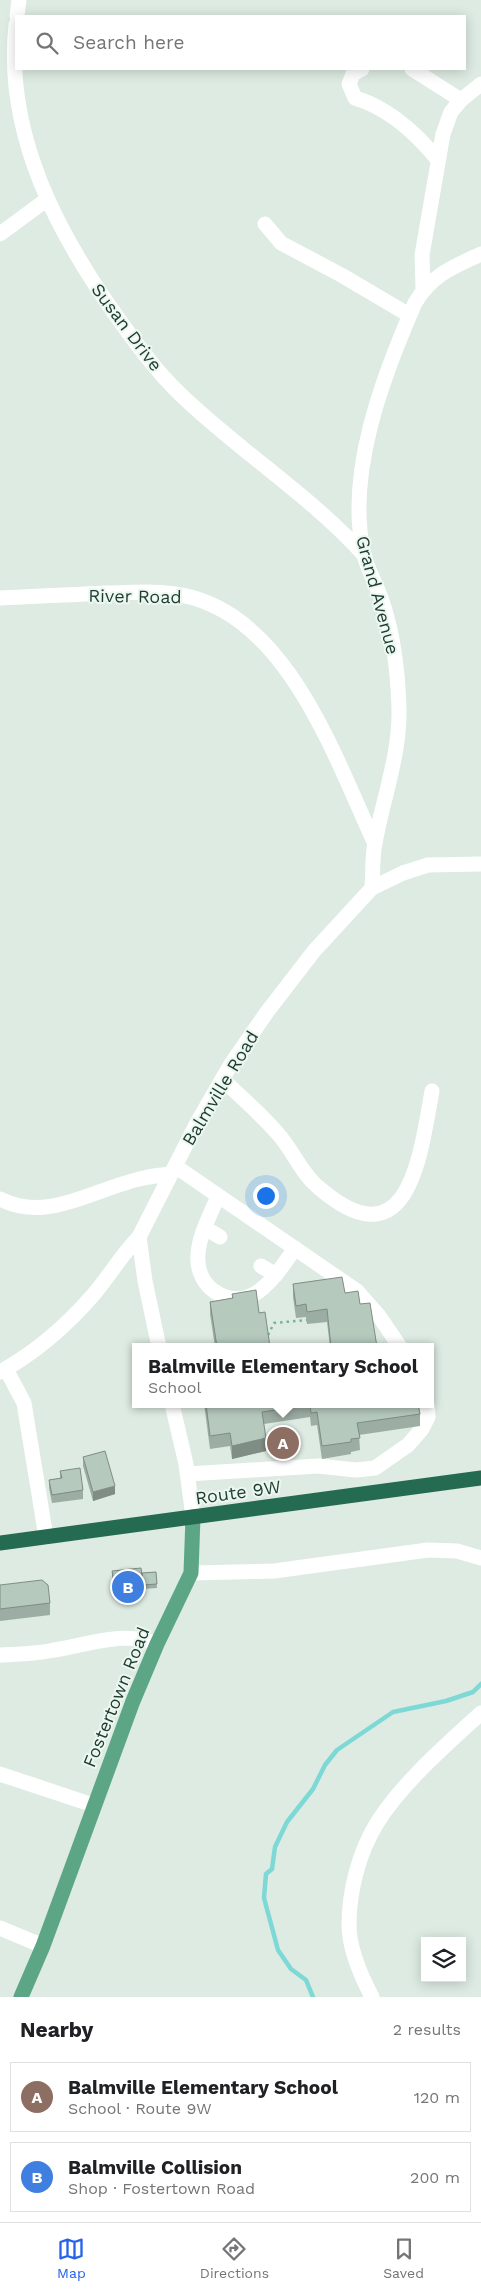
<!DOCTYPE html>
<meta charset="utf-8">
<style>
body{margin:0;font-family:"Work Sans",sans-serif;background:#f2f2f2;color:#202124}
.controls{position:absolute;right:15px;bottom:15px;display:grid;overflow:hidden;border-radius:0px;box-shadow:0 2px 12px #0003}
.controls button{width:45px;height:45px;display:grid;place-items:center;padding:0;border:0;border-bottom:1px solid #e0e0e0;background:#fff;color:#202124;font:25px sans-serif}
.you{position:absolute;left:265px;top:1195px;width:18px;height:18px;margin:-12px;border:4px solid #fff;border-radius:50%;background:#1a73e8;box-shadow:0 0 0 8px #1a73e833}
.badge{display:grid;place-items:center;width:32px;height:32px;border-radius:50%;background:#2563eb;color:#fff;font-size:16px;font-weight:700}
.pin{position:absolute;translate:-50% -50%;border:2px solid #fff;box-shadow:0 1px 5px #0006}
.popup{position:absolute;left:132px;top:1343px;width:302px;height:65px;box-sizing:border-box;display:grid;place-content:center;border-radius:0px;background:#fff;filter:drop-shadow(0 1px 4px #0005);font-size:16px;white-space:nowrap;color:#757577}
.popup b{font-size:19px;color:#202124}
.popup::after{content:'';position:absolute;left:50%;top:100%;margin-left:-10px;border:10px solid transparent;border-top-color:#fff}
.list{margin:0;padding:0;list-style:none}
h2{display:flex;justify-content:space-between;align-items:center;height:65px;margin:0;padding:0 20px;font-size:21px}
h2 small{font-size:16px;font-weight:400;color:#757577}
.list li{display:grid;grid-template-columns:32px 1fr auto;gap:15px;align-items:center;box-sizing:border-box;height:70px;margin:0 10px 10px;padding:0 10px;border:1px solid #e0e0e0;border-radius:0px}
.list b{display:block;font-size:19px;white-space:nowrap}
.list p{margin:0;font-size:16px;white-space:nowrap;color:#757577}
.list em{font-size:16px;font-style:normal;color:#757577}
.icon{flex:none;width:28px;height:28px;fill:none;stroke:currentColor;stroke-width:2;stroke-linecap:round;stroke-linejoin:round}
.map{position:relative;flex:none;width:481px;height:1997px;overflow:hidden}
.search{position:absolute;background:#fff;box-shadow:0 2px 12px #0003;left:15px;right:15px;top:15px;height:55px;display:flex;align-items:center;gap:12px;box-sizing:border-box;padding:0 18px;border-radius:0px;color:#757577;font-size:19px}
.sheet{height:225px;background:#fff}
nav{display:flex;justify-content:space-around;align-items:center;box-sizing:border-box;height:70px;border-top:1px solid #e0e0e0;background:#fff;font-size:14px;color:#757577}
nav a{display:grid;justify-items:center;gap:2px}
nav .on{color:#2563eb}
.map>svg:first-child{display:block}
</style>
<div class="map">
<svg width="481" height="1997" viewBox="0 0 481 1997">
<rect width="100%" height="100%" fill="#ddebe2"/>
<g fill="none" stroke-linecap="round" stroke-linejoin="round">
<path stroke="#7dd8d6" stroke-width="4.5" d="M313,1997L306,1980L291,1969L278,1950L264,1898L266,1874L272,1869L275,1847L287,1822L313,1789L325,1765L337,1750L393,1712L446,1701L473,1692L481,1684"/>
<path stroke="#79b397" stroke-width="2.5" stroke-dasharray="2.5 4" stroke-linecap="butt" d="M268,1335L274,1323L307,1320"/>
<path stroke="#fff" stroke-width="15" d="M17,16L19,0
M16,24C4,134 58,235 120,321C138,346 157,372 180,394C239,451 310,495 365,556
M362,69L353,74L349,84L355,98C389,108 416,133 438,160
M412,69L461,100
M265,224L281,243L343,276L409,315
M0,234L46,200
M423,288L422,255L443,134L451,112L461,100L481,84
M0,598C35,596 70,595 106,593C130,593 157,590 181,595C287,614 335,758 375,844
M372,888C373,873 372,857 375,843C383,798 400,755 399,709C398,672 394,636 382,601C377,585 368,571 364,555C345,475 383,376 415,303C431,275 453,267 481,254
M222,1079C241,1097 262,1115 279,1135C293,1151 302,1174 318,1187C408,1265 420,1158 432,1091
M175,1166L357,1291L379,1316L400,1347
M218,1196C210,1216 196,1240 198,1262C199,1274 205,1285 214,1291C251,1317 277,1274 295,1248
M0,1199C48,1224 97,1187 144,1178C152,1176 161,1175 170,1174
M205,1228L220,1237
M139,1237L145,1281L159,1347
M261,1266L276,1275
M6,1369L24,1403L46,1537
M0,1372C35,1353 68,1324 94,1294C110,1275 122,1254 139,1237L198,1121L231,1064L267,1012L314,951L372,888L403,873L428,865L481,864
M172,1404L186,1464L193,1517
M187,1474L318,1466L356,1470L375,1468L408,1445L422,1429L428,1417L427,1404
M191,1573L274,1571L428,1550L457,1551L481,1558
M0,1655C18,1654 37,1654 54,1650C88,1645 123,1630 157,1644
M0,1774L93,1805
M0,1928L43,1946
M372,1997C361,1976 349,1949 349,1925C349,1891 359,1852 377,1823C402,1783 446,1745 481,1713"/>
<path stroke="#5ca686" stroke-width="15" d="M21,1997L43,1946L133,1701L157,1644L191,1573L193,1517"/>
<path stroke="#256b51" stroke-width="15" d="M0,1543L481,1478"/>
</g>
<path fill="#9cada3" d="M293,1284L345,1293L360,1304L377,1347H330L327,1322L307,1324L306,1317L296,1318L293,1297Z
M232,1294L259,1313L270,1347H215L210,1314V1302L232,1298Z
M204,1404H418L420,1414V1426L359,1435L360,1450L351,1452V1454L322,1459L317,1425L311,1426L310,1417L264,1424L266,1451L232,1459L230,1446L210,1449Z
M83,1457L115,1494L93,1501L83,1466Z
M60,1471L83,1490V1499L52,1503L49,1488V1480L60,1478Z
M112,1571L143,1586V1594L115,1598L112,1580Z
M156,1572L157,1588L143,1589L142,1573Z
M0,1585L50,1603V1615L0,1621Z"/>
<path fill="#7f8d84" d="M266,1438V1451L232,1459V1446Z
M115,1486V1494L93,1501V1492Z"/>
<path fill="#b5c9bd" stroke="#7f8d84" d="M342,1277L345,1293L358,1291L360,1304L370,1303L377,1347H331L327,1309L307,1312L306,1304L296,1306L293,1284Z
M256,1290L259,1313L265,1312L270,1347H217L210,1302L233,1298L232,1294Z
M206,1404H418L420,1414L357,1423L360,1438L351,1439V1442L322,1446L317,1412L311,1413L310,1405L262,1412L266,1438L232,1446L230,1433L210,1436Z
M105,1451L115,1486L93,1492L83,1457Z
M80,1468L83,1490L52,1495L49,1480L62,1478L60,1471Z
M141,1568L143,1586L115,1589L112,1571Z
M156,1572L157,1584L143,1585L142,1573Z
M42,1580L48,1585L50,1603L0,1609V1585Z"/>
<g text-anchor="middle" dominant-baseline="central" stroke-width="4" stroke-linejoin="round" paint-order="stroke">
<g font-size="18" fill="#1d3c2e" stroke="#edf7f1">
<text transform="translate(127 327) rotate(53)">Susan Drive</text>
<text transform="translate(378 595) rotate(75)">Grand Avenue</text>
<text transform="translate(135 596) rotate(1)">River Road</text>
<text transform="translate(220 1088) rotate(-59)">Balmville Road</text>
<text transform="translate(238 1492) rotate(-8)">Route 9W</text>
<text transform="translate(116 1697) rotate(-68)">Fostertown Road</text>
</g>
</g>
</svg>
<div class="controls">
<button><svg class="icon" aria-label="layers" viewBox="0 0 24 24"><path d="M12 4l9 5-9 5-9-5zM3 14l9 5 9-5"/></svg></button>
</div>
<div class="you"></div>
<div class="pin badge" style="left:283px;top:1443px;background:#8d6e63">A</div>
<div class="popup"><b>Balmville Elementary School</b>School</div>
<div class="pin badge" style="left:128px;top:1587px;background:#3f7fe0">B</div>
<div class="search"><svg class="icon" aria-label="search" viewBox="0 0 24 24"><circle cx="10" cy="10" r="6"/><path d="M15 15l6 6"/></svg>Search here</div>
</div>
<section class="sheet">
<h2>Nearby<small>2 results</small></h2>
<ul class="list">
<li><span class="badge" style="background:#8d6e63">A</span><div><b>Balmville Elementary School</b><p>School · Route 9W</p></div><em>120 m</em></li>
<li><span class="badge" style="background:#3f7fe0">B</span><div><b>Balmville Collision</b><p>Shop · Fostertown Road</p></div><em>200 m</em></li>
</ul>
</section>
<nav>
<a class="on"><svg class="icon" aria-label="map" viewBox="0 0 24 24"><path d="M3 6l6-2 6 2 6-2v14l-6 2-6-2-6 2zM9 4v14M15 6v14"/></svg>Map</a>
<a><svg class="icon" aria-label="directions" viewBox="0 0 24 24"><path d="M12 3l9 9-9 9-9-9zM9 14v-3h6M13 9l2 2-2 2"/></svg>Directions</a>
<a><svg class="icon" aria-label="saved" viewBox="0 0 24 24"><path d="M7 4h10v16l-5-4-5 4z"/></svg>Saved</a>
</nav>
